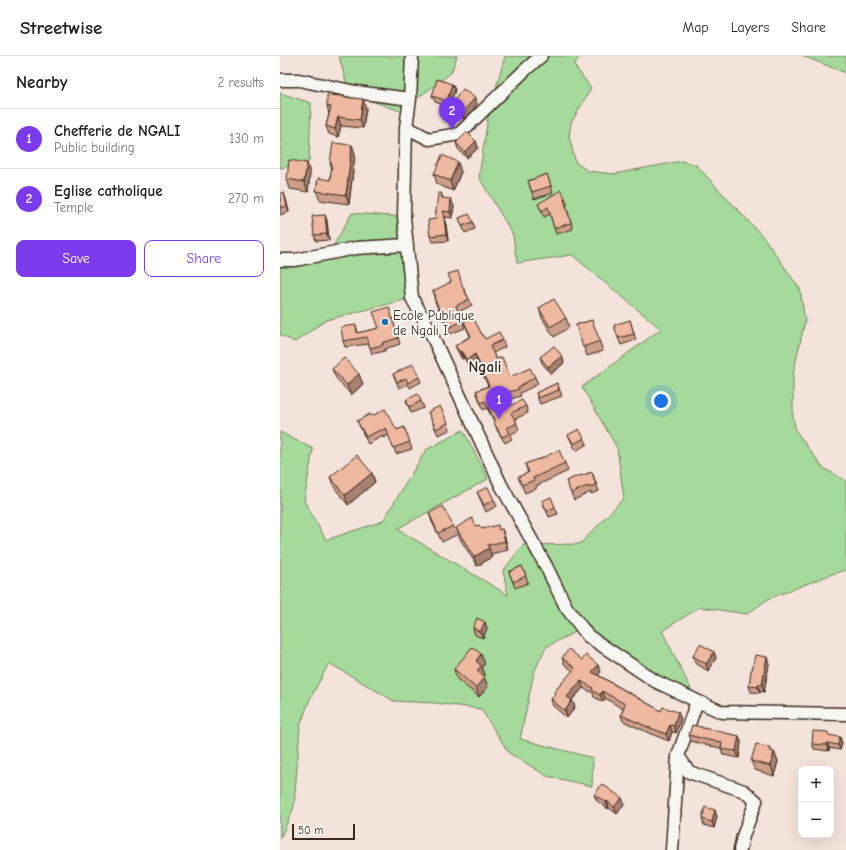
<!DOCTYPE html>
<meta charset="utf-8">
<style>
body{margin:0;font-family:"Comic Neue",sans-serif;background:#f2f2f2;color:#222}
.controls{position:absolute;right:12px;bottom:12px;display:grid;overflow:hidden;border-radius:8px;box-shadow:0 4px 16px #0002}
.controls button{width:36px;height:36px;display:grid;place-items:center;padding:0;border:0;border-bottom:1px solid #e0e0e0;background:#fff;color:#222;font:20px sans-serif}
.scale{position:absolute;left:12px;bottom:10px;width:63px;box-sizing:border-box;padding-left:4px;border:2px solid #3b2a1e;border-top:0;font-size:11px;line-height:14px;white-space:nowrap;color:#3b2a1e;-webkit-text-stroke:3px #f6f6f2;paint-order:stroke}
.you{position:absolute;left:381px;top:345px;width:14px;height:14px;margin:-10px;border:3px solid #fff;border-radius:50%;background:#1a73e8;box-shadow:0 0 0 6px #1a73e833}
.badge{display:grid;place-items:center;width:26px;height:26px;border-radius:50%;background:#7c3aed;color:#fff;font-size:13px;font-weight:700}
.pin{position:absolute;translate:-50% -33px;filter:drop-shadow(0 1px 2px #0008)}
.pin::after{content:'';position:absolute;top:21px;width:14px;height:12px;background:inherit;clip-path:polygon(0 0,100% 0,50% 100%)}
.list{margin:0;padding:0;list-style:none}
h2{display:flex;justify-content:space-between;align-items:center;height:52px;margin:0;padding:0 16px;font-size:17px}
h2 small{font-size:13px;font-weight:400;color:#767676}
.list li{display:grid;grid-template-columns:26px 1fr auto;gap:12px;align-items:center;box-sizing:border-box;height:60px;padding:0 16px;border-top:1px solid #e0e0e0}
.list b{display:block;font-size:15px;white-space:nowrap}
.list p{margin:0;font-size:13px;white-space:nowrap;color:#767676}
.list em{font-size:13px;font-style:normal;color:#767676}
.actions{display:flex;gap:8px;padding:12px 16px}
.actions a{flex:1;padding:9px 0;border:1px solid #7c3aed;border-radius:8px;text-align:center;font-size:14px;color:#7c3aed}
.actions .main{background:#7c3aed;color:#fff}
.map{position:relative;flex:none;width:566px;height:794px;overflow:hidden}
header{display:flex;align-items:center;gap:24px;box-sizing:border-box;height:56px;padding:0 20px;background:#fff;border-bottom:1px solid #e0e0e0}
header strong{font-size:19px}
nav{display:flex;gap:22px;margin-inline-start:auto;font-size:14px}
main{display:flex}
aside{flex:1;background:#fff}
.map>svg:first-child{display:block}
</style>
<header>
<strong>Streetwise</strong>
<nav><a>Map</a><a>Layers</a><a>Share</a></nav>
</header>
<main>
<aside>
<h2>Nearby<small>2 results</small></h2>
<ul class="list">
<li><span class="badge">1</span><div><b>Chefferie de NGALI</b><p>Public building</p></div><em>130 m</em></li>
<li><span class="badge">2</span><div><b>Eglise catholique</b><p>Temple</p></div><em>270 m</em></li>
</ul>
<div class="actions"><a class="main">Save</a><a>Share</a></div>
</aside>
<div class="map">
<svg width="566" height="794" viewBox="0 0 566 794">
<rect width="100%" height="100%" fill="#f4e3da"/>
<filter id="ink" filterUnits="userSpaceOnUse"><feTurbulence type="fractalNoise" baseFrequency=".025" numOctaves="2"/><feDisplacementMap in="SourceGraphic" scale="8" xChannelSelector="R" yChannelSelector="G"/><feConvolveMatrix kernelMatrix="1 2 1 2 8 2 1 2 1" color-interpolation-filters="sRGB"/></filter>
<g filter="url(#ink)">
<path fill="#a6da9c" stroke="#70825d" d="M59,0H177L171,17L120,55L69,37Z
M225,0H300L294,9L311,32L291,67L289,81L296,107L308,115L334,118L402,105L416,109L484,182L520,233L525,265L513,318V362L516,375L542,411L566,425V514L552,518L488,543L467,558L420,551L382,575L417,645L308,580L287,554L295,576L266,591L254,616L240,683L313,702L312,730L267,720L229,697L201,653L155,647L114,645L49,607L30,643L20,670L14,751L0,783V376L33,393L24,445L46,484L103,465L146,394L183,374L208,423L117,473L228,539L223,515L243,489L300,488L344,442L337,392L302,331L381,273L292,199L237,207L233,179L199,121L208,61Z
M523,0H566V17Z
M0,37L31,47L29,106L0,112Z
M72,157L124,161L132,242L46,264L15,286L0,279V202L51,194Z"/>
<g fill="none" stroke-linecap="round" stroke-linejoin="round">
<defs>
<path id="minor" d="M132,0L130,43L126,71L124,161L132,242L148,271L221,429L266,510L286,551L308,580L375,625L417,645L442,656L566,658
M0,24H19L76,36L130,43
M126,71L149,83L179,78L244,15L261,0
M0,204H15L76,192L127,189
M398,700L409,716L464,735L476,745L463,780L460,794
M392,794L398,700L417,645"/>
</defs>
<use href="#minor" stroke="#3b2a1e" stroke-width="15"/>
<use href="#minor" stroke="#f6f6f2" stroke-width="12"/>
</g>
<path fill="#cd9e8a" stroke="#3b2a1e" d="M172,28L175,34L169,51L155,46L152,40Z
M63,40V41L86,52L83,72L61,70L58,81L49,78L46,70L49,58L47,50Z
M195,42L197,48L192,55L184,63L173,55L171,48Z
M196,85L198,92L187,102L178,93L176,87Z
M72,89L75,98L69,148L40,144L36,135L50,124L52,112L50,107Z
M181,116L173,135L157,128L154,118Z
M30,117L28,136L10,133L7,123Z
M267,118L273,137L254,143L248,125Z
M0,137L6,143L9,156L0,159Z
M161,137L163,142L174,150L172,162L165,161L168,185L153,186L150,180L155,163Z
M285,142L288,148L286,149L293,173L276,178L270,158L264,161L261,154L258,148Z
M45,159L47,165L49,184L36,185L34,179Z
M179,162L193,166L195,173L185,177Z
M184,233L192,249L179,256L185,272L170,278L156,248L154,242L155,241L153,235Z
M259,252L286,262L289,271L274,281L262,262Z
M111,258L120,288L105,293V295L92,298L89,288L65,291L63,285L76,269L78,277L99,272Z
M312,264L323,295L307,300L296,269Z
M350,264L356,284L341,289L338,282Z
M184,266L200,275L205,283L223,284L225,291L213,297L216,303L230,321H255L258,328L240,337L241,340L223,345L226,352L246,350L248,357L235,363L239,374L230,379L232,383L225,387L217,374L215,367L207,352L203,354L196,335L208,330L197,305L189,311L184,302L182,303L178,296L175,290L190,280Z
M282,300L284,307L271,318L262,307L260,301Z
M52,313L83,328L71,339L56,322Z
M113,318L139,321L141,326L130,332L128,328L119,332Z
M277,327L282,340L260,348L256,337Z
M126,344L141,345L144,352L131,357Z
M148,356L168,367L170,374L158,379Z
M92,360L117,374L124,371L132,393L116,398L109,379L103,382V380L88,388L80,371L77,365Z
M288,379L304,382L307,388L296,395Z
M258,404L285,407L288,415L256,430L257,432L245,437L238,421L248,417L245,408Z
M312,416L319,435L311,438V436L294,444L286,425Z
M92,417L95,426L68,449L54,431L50,421Z
M197,436L214,444L217,450L206,456Z
M262,445L275,451L278,458L269,461Z
M149,457L173,470L176,479L162,486L152,466Z
M196,470L202,473L220,474L222,473L225,482L228,494L211,498L212,501L197,510L179,481L176,472Z
M242,510L248,527L235,532L229,516Z
M193,572H207L203,582L195,579Z
M434,596L436,602L428,615L415,607L413,600Z
M282,602L302,604L318,609L321,616L318,619L381,655L401,663L396,677L392,676L389,685L371,678L343,665L341,659L343,653L325,642L323,646L314,641L313,637L303,632L292,644L295,651L287,662L273,650L271,643L275,638L274,636L293,615L285,609Z
M205,608L202,611L205,619L204,621L208,631L199,641L177,623L174,613Z
M489,608L484,636L480,635V637L471,636L469,630L472,614Z
M422,671V672L441,677L459,680L461,686L459,702L443,699L441,692L430,690L411,685L409,679Z
M549,679L562,687L560,694L549,692V695L534,693L532,688Z
M490,692L491,695L494,696L498,705L494,720L475,714L471,705Z
M314,739L342,742L344,748L337,758L329,752L328,753L317,745Z
M437,761L434,772L424,769L422,763Z"/>
<path fill="#a78171" stroke="#3b2a1e" d="M172,28L175,34L169,51L167,45Z
M195,42L197,48L192,55L184,63L182,56Z
M83,43L86,52L83,72L80,64Z
M58,61L61,70L58,81L55,73Z
M196,85L198,92L187,102L185,96Z
M72,89L75,98L69,148L66,139Z
M178,106L181,116L173,135L170,125Z
M27,107L30,117L28,136L24,126Z
M4,137L6,143L9,156L7,150Z
M171,143L174,150L172,162L170,156Z
M163,155L165,161L168,185L166,178Z
M45,159L47,165L49,184L47,178Z
M181,295L184,302L182,303L180,296Z
M195,298L197,305L189,311L187,304Z
M282,300L284,307L271,318L268,311Z
M79,318L83,328L71,339L67,329Z
M92,417L95,426L68,449L65,439Z
M222,473L225,482L228,494L225,485Z
M209,492L212,501L197,510L194,501Z
M205,566L207,572L203,582L200,576Z
M434,596L436,602L428,615L426,608Z
M201,598L205,608L202,611L205,619L200,625L197,615L196,605Z
M487,601L489,608L484,636L482,629Z
M318,609L321,616L315,623L312,616Z
M204,621L208,631L199,641L196,632Z
M301,625L303,632L289,647L287,641Z
M478,629L480,635V637L478,631Z
M322,635L325,642L323,646L320,639Z
M292,644L295,651L287,662L285,655Z
M398,656L401,663L396,677L394,670Z
M390,669L392,676L389,685L386,678Z
M459,680L461,686L459,702L456,695Z
M560,681L562,687L560,694L558,689Z
M547,687L549,692V695L547,689Z
M490,692L493,701L494,696L498,705L494,720L491,710L489,694Z
M342,742L344,748L337,758L334,751Z
M327,745L329,752L328,753L326,746Z
M435,754L437,761L434,772L432,766Z"/>
<path fill="#eeb8a1" stroke="#3b2a1e" d="M157,23L172,28L167,45L152,40Z
M183,33L195,42L189,49L182,56L171,48Z
M47,39L63,40V41L83,43L80,64L58,61L55,73L46,70L51,51L47,50Z
M187,76L196,85L185,96L176,87Z
M53,87L72,89L66,139L36,135L38,122L50,124L52,108L50,107Z
M162,99L178,106L170,125L154,118Z
M9,104L27,107L24,126L7,123Z
M267,118L271,130L252,136L248,125Z
M281,134L285,142L284,143L291,167L274,172L268,151L262,155L258,148Z
M0,137H4L7,150L0,152Z
M158,137H161L162,142L171,143L170,156L163,155L166,178L150,180L148,164L155,163Z
M189,158L193,166L182,170L179,162Z
M45,159L47,178L34,179L32,160Z
M178,215L183,232L189,243L176,250L183,265L168,272L154,242L156,241L153,235L171,226L168,218Z
M274,243L286,262L270,271L259,252Z
M109,251L118,282L102,287L103,289L90,292L87,281L63,285L61,271L76,269L77,277L99,272L93,256Z
M193,261L200,275L205,283L219,276L223,284L210,290L216,303L222,301L230,321L250,312L255,321L238,331L239,333L220,339L226,352L242,344L246,350L231,357L237,367L227,372L230,377L222,381L214,367L215,366L205,345L201,347L196,335L209,330L195,298L187,304L181,295L180,296L175,290L191,280L184,266Z
M312,264L320,285L303,291L296,269Z
M350,264L354,278L338,282L334,269Z
M274,290L282,300L268,311L260,301Z
M64,302L79,318L67,329L52,313Z
M133,308L139,321L128,327L126,322L117,326L113,318Z
M277,327L279,334L258,342L256,337Z
M138,338L141,345L129,351L126,344Z
M160,350L168,367L156,373L148,356Z
M105,353L117,374L124,371L130,386L113,392L106,372L101,375L100,374L86,381L77,365L90,358L92,360Z
M299,373L304,382L294,388L288,379Z
M279,394L285,407L253,422L254,424L242,429L238,421L249,416L245,408L258,403V404Z
M77,399L92,417L65,439L50,421Z
M312,416L316,429L309,432L308,430L291,437L286,425L300,419L301,420Z
M208,431L214,444L204,449L197,436Z
M271,441L275,451L267,455L262,445Z
M163,450L173,470L158,477L149,457Z
M192,462L196,470L199,469L202,473L218,469L219,474L222,473L225,485L208,489L209,492L194,501L176,472Z
M242,510L246,520L233,526L229,516Z
M197,562L205,566L200,576L193,572Z
M420,588L434,596L426,608L413,600Z
M192,591L201,598L196,605L201,610L197,615L204,621L196,632L174,613Z
M289,593L302,604L306,599L318,609L312,616L328,625L381,655L383,651L398,656L394,670L390,669L386,678L368,671L341,659L345,648L322,635L320,639L312,634L313,632L301,625L287,641L292,644L285,655L271,643L276,637L274,636L295,612L282,602Z
M475,599L487,601L482,629H478V631L469,630L471,614H472Z
M412,669L422,671V672L441,675V676L459,680L456,695L441,693L442,686L428,684L409,679Z
M533,675L548,676V679L560,681L558,689L547,687V689L532,688Z
M476,688L490,692L489,694L494,696L491,710L471,705Z
M322,728L342,742L334,751L327,745L326,746L314,739Z
M425,751L435,754L432,766L422,763Z"/>
</g>
<circle fill="#1f6fb2" stroke="#f6f6f2" stroke-width="1.5" cx="105" cy="266" r="4"/>
<g text-anchor="middle" dominant-baseline="central" stroke-width="4" stroke-linejoin="round" paint-order="stroke">
<g font-size="13" fill="#3b2a1e" stroke="#f6f6f2" text-anchor="start">
<text x="113" y="259">Ecole Publique<tspan x="113" dy="15">de Ngali I</tspan></text>
</g>
<g font-size="15" font-weight="bold" fill="#3b2a1e" stroke="#f6f6f2">
<text x="205" y="311">Ngali</text>
</g>
</g>
</svg>
<div class="controls">
<button>+</button>
<button>−</button>
</div>
<div class="scale">50 m</div>
<div class="you"></div>
<div class="pin badge" style="left:219px;top:363px">1</div>
<div class="pin badge" style="left:172px;top:74px">2</div>
</div>
</main>
